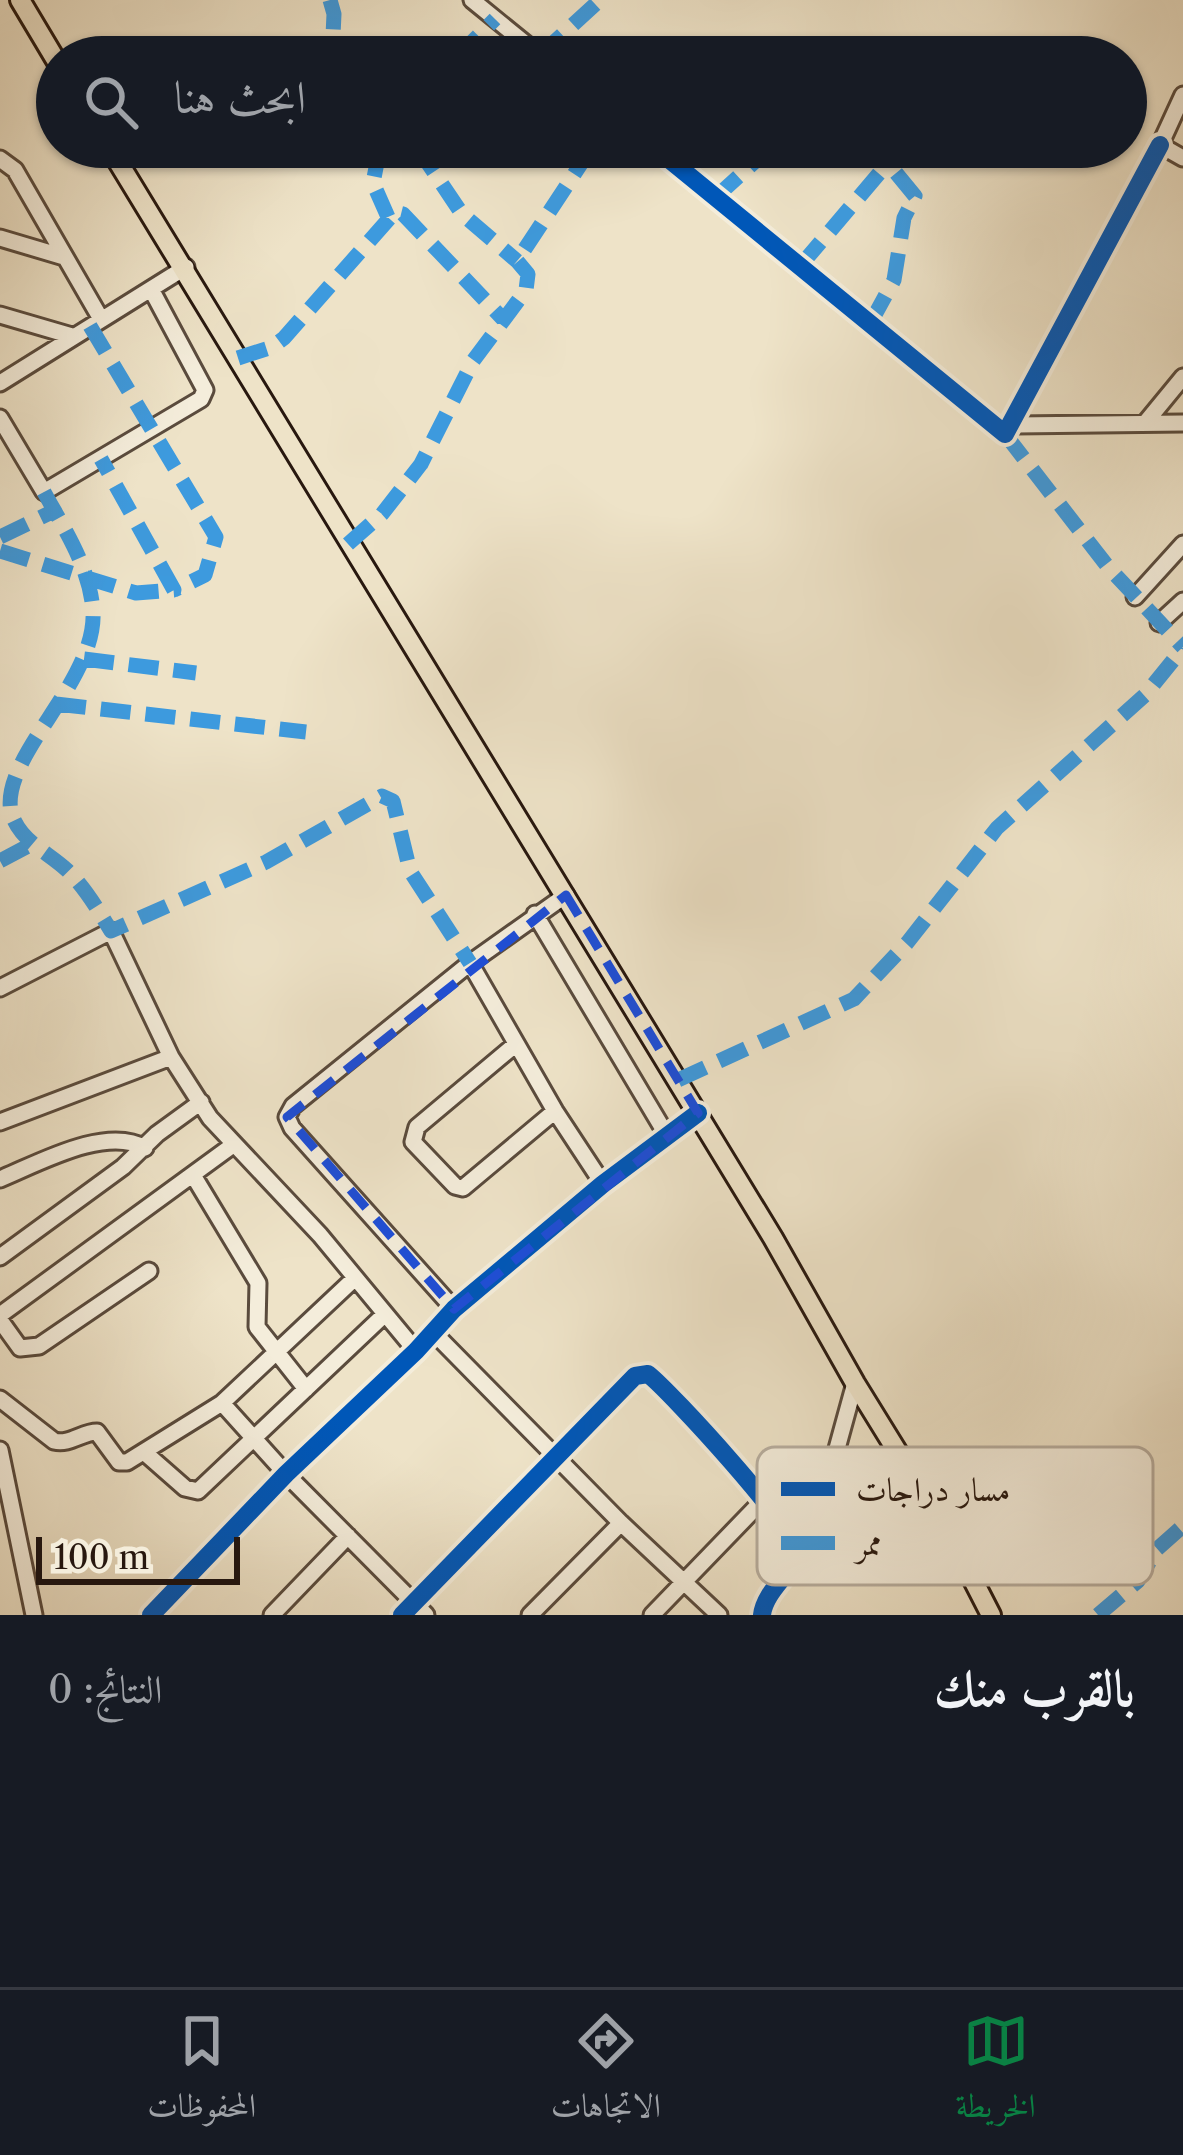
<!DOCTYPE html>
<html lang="ar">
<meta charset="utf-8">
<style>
body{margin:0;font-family:"Libre Caslon Text",Amiri,serif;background:#20242c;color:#f1f3f6;direction:rtl}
.scale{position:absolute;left:36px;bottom:30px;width:204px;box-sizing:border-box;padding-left:12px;border:6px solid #28180f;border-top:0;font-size:33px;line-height:42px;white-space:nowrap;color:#28180f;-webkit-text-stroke:9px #f4eddb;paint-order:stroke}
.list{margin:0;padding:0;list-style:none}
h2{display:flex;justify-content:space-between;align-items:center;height:156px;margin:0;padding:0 48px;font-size:51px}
h2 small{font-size:39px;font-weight:400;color:#9ea1a6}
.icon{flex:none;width:66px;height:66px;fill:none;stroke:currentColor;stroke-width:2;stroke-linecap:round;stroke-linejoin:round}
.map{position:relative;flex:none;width:1183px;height:1615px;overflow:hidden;direction:ltr}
.search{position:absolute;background:#171b24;box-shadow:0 3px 9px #0004;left:36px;right:36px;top:36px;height:132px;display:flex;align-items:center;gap:30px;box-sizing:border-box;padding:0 42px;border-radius:66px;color:#9ea1a6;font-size:45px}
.sheet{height:372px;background:#171b24}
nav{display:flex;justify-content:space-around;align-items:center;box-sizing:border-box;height:168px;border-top:3px solid #363941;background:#171b24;font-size:33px;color:#9ea1a6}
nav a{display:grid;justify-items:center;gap:6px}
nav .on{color:#0b8043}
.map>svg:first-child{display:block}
</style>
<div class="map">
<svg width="1183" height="1615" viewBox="0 0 1183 1615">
<rect width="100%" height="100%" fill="#eee3c8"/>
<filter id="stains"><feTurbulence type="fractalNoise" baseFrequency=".00167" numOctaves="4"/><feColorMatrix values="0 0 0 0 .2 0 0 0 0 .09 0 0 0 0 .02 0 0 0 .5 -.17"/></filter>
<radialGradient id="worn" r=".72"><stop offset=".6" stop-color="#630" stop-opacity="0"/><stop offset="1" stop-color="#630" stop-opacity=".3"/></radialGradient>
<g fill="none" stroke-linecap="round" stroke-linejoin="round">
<defs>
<path id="minor" d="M472,0L542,57
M1183,95L1160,145L1183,158
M654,147L1005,434L1160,145
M0,159L15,170L101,319
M0,238L64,257
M0,315L72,336
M0,383L186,267
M0,418L44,492L201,399L205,390L151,289
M1146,422L1183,377
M1012,425L1183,423
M1135,597L1183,544
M1159,623L1183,601
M535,914L666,1134
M470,963L555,1111L603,1184
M0,988L111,931L171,1057L210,1118L320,1235L416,1351
M516,1044L417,1127L413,1142L455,1186L463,1188L555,1111
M0,1122L171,1057
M193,1175L258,1283L257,1327L306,1389
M0,1179C37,1164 106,1125 145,1148
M0,1257L123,1167L157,1134L201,1102
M454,1309L292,1128L287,1117L293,1106L470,963L566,895
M0,1315L233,1145
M0,1320L20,1348L39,1346L149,1271
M433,1332L621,1523L719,1615
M855,1383L830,1474L858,1513L919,1489
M0,1399L54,1441C70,1445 82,1432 97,1432L119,1462H127L222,1403L355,1278
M222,1403L286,1474L426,1615
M0,1450L34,1615
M144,1452L185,1488L198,1491L385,1314
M151,1615L286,1474L416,1351L454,1309L603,1184L698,1113
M272,1615L348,1536
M402,1615L635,1376L648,1374C671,1392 797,1530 797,1551C796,1571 765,1589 762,1615
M530,1615L621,1523
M652,1615L764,1499"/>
<path id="major" d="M20,0L57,62
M109,147L773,1238L855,1383L955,1545L991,1615"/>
</defs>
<use href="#minor" stroke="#5a4b3d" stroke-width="21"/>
<use href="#major" stroke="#28180f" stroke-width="24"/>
<use href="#minor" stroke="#f4eddb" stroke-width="15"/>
<use href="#major" stroke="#eee3c8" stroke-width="18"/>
<path stroke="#3d9ade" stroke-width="15" stroke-dasharray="30 15" stroke-linecap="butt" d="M330,0L334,14L332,57
M540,55L600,0
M457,57L495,19
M380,147L373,183L388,217
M417,147L462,214L517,261
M716,197L771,147
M801,265L888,163
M871,322L894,280L904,218L915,196L887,162L884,147
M90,326L216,537L205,575L174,590
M238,358L272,347L284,338L395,212L403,214L503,319
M1005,434L1108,567L1183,647
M44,492C64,529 90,567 93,611C97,682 0,756 11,812C20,842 47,851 68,871C86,889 98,910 111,931L266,862L382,796L393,801L410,871L470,963
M0,537L54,511
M348,544L382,514L421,464L473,361L526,290L528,274L517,261L592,147
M0,551L136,593L174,590L101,459
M84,659L196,673
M56,704L306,732
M0,861L32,844
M678,1080L854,999L907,943L997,828L1145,695L1183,648
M1098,1615L1138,1581L1157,1549L1183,1526"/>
<defs>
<path id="cycleway" d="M654,147L1005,434L1160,145
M151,1615L286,1474L416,1351L454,1309L603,1184L698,1113
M402,1615L635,1376L648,1374C671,1392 797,1530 797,1551C796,1571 765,1589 762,1615"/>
</defs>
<use href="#cycleway" stroke="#f4eddb" stroke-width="26"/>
<use href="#cycleway" stroke="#0057b8" stroke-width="18"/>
</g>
<path fill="none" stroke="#1d4ed8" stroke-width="9" stroke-dasharray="24 15" stroke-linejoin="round" d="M566,895L698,1113L454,1309L287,1117Z"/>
<rect x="757" y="1447" width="396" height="138" rx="18" fill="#f4eddb" stroke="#b7ad9e" stroke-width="3"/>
<rect x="781" y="1482" width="54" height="14" fill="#0057b8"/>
<rect x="781" y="1536" width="54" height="14" fill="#3d9ade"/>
<g font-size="33" fill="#28180f">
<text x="856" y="1501">مسار دراجات</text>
<text x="856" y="1555">ممر</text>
</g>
<rect width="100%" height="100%" filter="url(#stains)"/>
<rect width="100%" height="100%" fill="url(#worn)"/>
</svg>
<div class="scale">100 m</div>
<div class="search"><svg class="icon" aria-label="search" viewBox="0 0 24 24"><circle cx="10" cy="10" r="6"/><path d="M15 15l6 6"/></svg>ابحث هنا</div>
</div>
<section class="sheet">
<h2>بالقرب منك<small>النتائج: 0</small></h2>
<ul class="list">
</ul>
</section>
<nav>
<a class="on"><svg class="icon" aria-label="map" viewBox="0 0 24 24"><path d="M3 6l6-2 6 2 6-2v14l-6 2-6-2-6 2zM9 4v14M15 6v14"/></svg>الخريطة</a>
<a><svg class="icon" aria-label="directions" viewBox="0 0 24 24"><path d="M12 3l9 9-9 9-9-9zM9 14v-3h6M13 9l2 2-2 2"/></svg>الاتجاهات</a>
<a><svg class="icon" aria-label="saved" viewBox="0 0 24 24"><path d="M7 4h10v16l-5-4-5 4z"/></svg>المحفوظات</a>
</nav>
